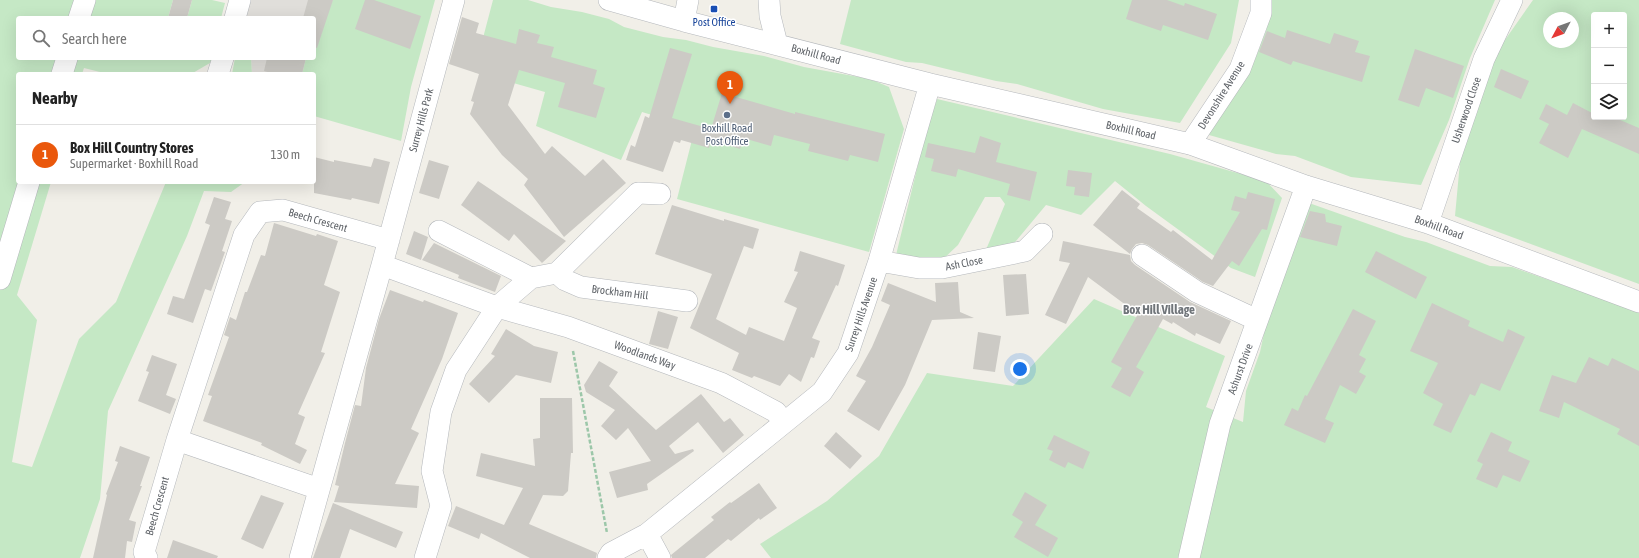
<!DOCTYPE html>
<meta charset="utf-8">
<style>
body{margin:0;font-family:"Asap Condensed",sans-serif;background:#f2f2f2;color:#222}
.controls{position:absolute;right:12px;top:12px;display:grid;overflow:hidden;border-radius:4px;box-shadow:0 4px 16px #0002}
.controls button{width:36px;height:36px;display:grid;place-items:center;padding:0;border:0;border-bottom:1px solid #e0e0e0;background:#fff;color:#222;font:20px sans-serif}
.compass{position:absolute;left:1543px;top:12px;width:36px;height:36px;border-radius:50%;background:#fff;box-shadow:0 4px 16px #0002;rotate:229deg}
.you{position:absolute;left:1020px;top:369px;width:14px;height:14px;margin:-10px;border:3px solid #fff;border-radius:50%;background:#1a73e8;box-shadow:0 0 0 6px #1a73e833}
.badge{display:grid;place-items:center;width:26px;height:26px;border-radius:50%;background:#ea580c;color:#fff;font-size:13px;font-weight:700}
.pin{position:absolute;translate:-50% -33px;filter:drop-shadow(0 1px 2px #0008)}
.pin::after{content:'';position:absolute;top:21px;width:14px;height:12px;background:inherit;clip-path:polygon(0 0,100% 0,50% 100%)}
.list{margin:0;padding:0;list-style:none}
h2{display:flex;justify-content:space-between;align-items:center;height:52px;margin:0;padding:0 16px;font-size:17px}
h2 small{font-size:13px;font-weight:400;color:#767676}
.list li{display:grid;grid-template-columns:26px 1fr auto;gap:12px;align-items:center;box-sizing:border-box;height:60px;padding:0 16px;border-top:1px solid #e0e0e0}
.list b{display:block;font-size:15px;white-space:nowrap}
.list p{margin:0;font-size:13px;white-space:nowrap;color:#767676}
.list em{font-size:13px;font-style:normal;color:#767676}
.icon{flex:none;width:22px;height:22px;fill:none;stroke:currentColor;stroke-width:2;stroke-linecap:round;stroke-linejoin:round}
.map{position:relative;flex:none;width:1639px;height:558px;overflow:hidden}
.search{position:absolute;background:#fff;box-shadow:0 4px 16px #0002;left:16px;top:16px;width:300px;height:44px;display:flex;align-items:center;gap:10px;box-sizing:border-box;padding:0 14px;border-radius:4px;color:#767676;font-size:15px}
.panel{position:absolute;background:#fff;box-shadow:0 4px 16px #0002;left:16px;top:72px;width:300px;height:112px;border-radius:4px}
.map>svg:first-child{display:block}
</style>
<div class="map">
<svg width="1639" height="558" viewBox="0 0 1639 558">
<rect width="100%" height="100%" fill="#f1efe8"/>
<path fill="#e0deda" d="M250,0H333L314,18H245Z
M251,58H306L302,74H252Z"/>
<path fill="#c5e8c5" fill-rule="evenodd" d="M0,0H173L168,18H18V58H212L210,63L191,74H108L84,68L82,74H18V182H51L17,295L37,320L12,462L32,467L79,339L116,302L166,182H245L231,192L204,191L187,236L108,411L100,499L80,558H0Z
M192,0H212L225,3L221,18H187Z
M333,0H435L411,87L401,141L314,116V74H302L306,58H314V30Z
M493,0H528L551,7L582,12L609,19L624,27L663,37L686,40L713,47L764,56L804,67L870,79L889,87L904,129L869,252L677,199L695,128L642,112L621,160L536,126L545,92L474,72Z
M851,0H1239L1231,43L1180,123L1103,109L1017,84L996,81L922,63L906,62L840,44Z
M1272,0H1495L1470,58L1449,120L1421,185L1351,177L1295,156L1276,154L1209,135L1215,119L1254,62L1266,31L1272,8Z
M1533,0H1639V284L1455,216L1460,162L1477,101L1493,57ZM1594,15H1624V117H1594ZM1549,18H1573V42H1549Z
M235,58H251L252,74H232Z
M937,99L1170,154L1266,181L1282,198L1255,277L1231,268L1146,206L1115,181L1081,215L1046,205L1006,253L983,257L1005,204L1000,197H985L958,245L939,263L896,255L925,136Z
M1309,203L1405,237L1426,242L1490,266L1512,267L1639,312V558H771L760,544L827,501L879,456L927,373L1013,386L1094,299L1225,356L1206,407L1243,422L1246,391L1260,352L1266,324Z"/>
<path fill="#cccac5" d="M173,0H192L187,18H168Z
M308,0H333L317,48L314,47V18H303Z
M365,0H374L421,16L410,49L355,29Z
M1132,0H1167L1184,6L1185,3L1217,14L1208,40L1163,25L1161,31L1126,19Z
M462,17L479,23L476,33L516,44L519,29L540,35L537,43L554,47L551,57L597,70L593,84L605,88L596,118L558,107L565,83L519,70L508,105L545,154L552,146L585,176L603,159L626,183L564,237L524,185L528,179L502,155L470,114L474,102L471,101L479,74L449,64Z
M1287,30L1330,44L1334,33L1359,41L1355,52L1370,56L1362,82L1293,61L1291,65L1259,52L1267,31L1285,38Z
M670,48L692,54L672,118L711,129L722,93L795,114V112L885,134L878,162L850,155L848,161L808,151L810,144L774,135L771,146L743,138L740,149L711,140L709,148L681,140L680,143L674,141L663,172L626,160L631,145L635,147L645,116L649,118Z
M1415,49L1464,66L1453,98L1426,88L1419,107L1398,100Z
M267,58H306L302,74H275L264,71Z
M1501,69L1529,81L1521,99L1494,87Z
M1573,103L1594,114V117H1613L1639,128V154L1582,129L1568,158L1539,143L1549,124L1539,119L1546,104L1567,115Z
M980,136L1001,143L996,162L1037,172L1030,201L1007,195L1010,184L958,169L956,177L931,171L934,159L925,157L928,143L975,153Z
M314,157L334,162V160L371,167L374,158L390,162L379,204L352,198L351,200L314,193Z
M429,160L449,166L439,199L419,193Z
M1068,170L1092,173L1089,197L1074,195L1075,187L1066,186Z
M478,181L493,191L566,241L542,263L514,234L509,241L461,205Z
M1122,190L1140,204L1137,208L1171,232L1173,230L1212,260L1240,212L1231,210L1235,196L1246,199L1248,192L1275,199L1267,230L1262,229L1239,266L1232,261L1213,286L1203,282L1148,245L1142,243L1136,244L1132,249L1130,254L1093,225Z
M214,197L231,202L225,219L232,221L222,251L225,252L211,291L205,289L193,323L167,314L173,296L184,299L210,225L205,223Z
M672,205L724,221V219L759,229L753,249L744,246L716,319L746,335L749,327L784,341L797,308L784,302L798,272L794,271L800,251L845,265L838,286L836,285L812,338L820,341L814,358L811,357L801,382L789,374L780,386L754,376L752,378L732,370L739,353L690,328L712,274L655,254Z
M1310,211L1325,214L1326,222L1342,226L1337,246L1300,237Z
M274,223L316,236L317,234L338,241L324,285L340,292L321,352L325,353L298,414L305,417L295,444L307,450L300,464L261,445L262,443L203,421L212,396L208,395L229,337L224,335L230,317L236,320L245,292H247L261,255L265,256Z
M414,231L428,237L421,260L406,254Z
M1063,241L1130,255L1131,261L1135,265L1190,302L1231,321L1220,344L1196,333L1195,336L1173,322L1172,324L1163,319L1136,367L1144,372L1130,397L1111,387L1122,368L1111,362L1138,314L1088,277L1066,324L1045,315L1070,263L1059,261Z
M434,243L501,276L495,292L458,278L459,275L422,260Z
M1376,251L1427,277L1416,299L1365,272Z
M1026,274L1029,314L1006,316L1003,275Z
M958,282L960,312L974,318L932,320L905,385L879,431L847,411L866,381L856,376L872,347L890,305L881,301L888,283L936,302L935,283Z
M390,290L423,302L424,300L458,313L442,359L411,429L419,433L395,484L419,486L417,508L334,502L339,486L335,485L345,443L355,405L361,406L366,368L379,319Z
M1432,303L1470,321L1468,326L1503,342L1508,329L1525,337L1500,391L1481,383L1475,396L1470,394L1451,433L1433,425L1443,404L1423,393L1438,363L1410,351Z
M1353,309L1376,321L1359,355L1366,359L1359,372L1366,376L1356,394L1340,385L1325,419L1334,423L1325,443L1284,425L1292,408L1298,411L1305,395L1307,396Z
M658,311L678,317L668,349L649,344Z
M506,329L534,346L558,352L551,383L516,375L489,403L469,384L495,356L491,354Z
M978,332L1001,336L995,372L973,369Z
M152,355L177,364L166,395L176,399L170,414L138,401L149,372L146,371Z
M1589,357L1608,366L1612,358L1639,371V446L1617,434L1620,429L1564,402L1559,418L1539,411L1552,375L1576,383Z
M599,361L618,372L609,386L656,430L701,394L724,422L730,418L744,435L723,453L698,422L669,446L675,454L693,449L694,451L647,484L648,490L617,498L609,472L651,461L628,428L616,440L601,426L615,410L586,392L584,385Z
M540,398H572L573,453H571L568,491L563,496L543,495L529,524L597,553L596,558H530L481,533L479,539L448,526L456,506L504,525L523,488L476,476L481,453L535,466L533,439L540,438Z
M836,432L862,456L850,469L824,446Z
M1491,432L1512,442L1508,451L1530,461L1520,482L1503,475L1497,488L1476,479L1483,464L1477,461Z
M1054,435L1090,452L1083,469L1068,462L1065,468L1049,460L1053,451L1047,449Z
M120,446L150,457L140,486H142L129,520L136,522L132,542L127,541L125,558H93L107,495L106,494L118,462L115,461Z
M759,483L777,508L760,520L759,518L731,541L728,539L705,558H672L671,555L714,520L711,517L730,502L731,503Z
M1025,492L1047,505L1035,525L1058,538L1048,557L1014,537L1023,522L1012,515Z
M261,495L284,503L263,549L241,539Z
M333,503L403,532L396,548L350,529L340,558H313Z
M173,540L218,556L217,558H167Z"/>
<g fill="none" stroke-linecap="round" stroke-linejoin="round">
<defs>
<path id="minor" d="M609,0L684,21L930,84L1190,144L1306,186L1428,223L1639,302
M769,0L770,16L777,44
M79,18L85,0
M235,18L240,0
M684,21L688,0
M62,74L67,58
M218,74L223,58
M1190,144L1240,69L1261,13V0
M1428,223L1484,59L1512,0
M439,231L531,278
M1142,255L1197,292L1257,320
M879,261L919,268H942L1025,251L1042,234
M382,265L497,307L568,327L721,383L776,412L783,422
M557,273L565,280L581,287L687,301
M0,279L29,182
M177,440L319,489
M647,534L660,558
M147,558L144,552L177,440L244,235L260,212L283,210L389,240
M300,558L382,265L454,0
M425,558L441,506L432,471L441,412L456,370L497,307L531,278L557,273L638,193L660,194
M608,558L611,553L647,534L822,392L848,353L879,261L930,84
M1189,558L1220,424L1306,186"/>
</defs>
<use href="#minor" stroke="#b5b8bc" stroke-width="22"/>
<path stroke="#9cc7a9" stroke-width="2.5" stroke-dasharray="4 2" stroke-linecap="butt" d="M573,351L607,533"/>
<use href="#minor" stroke="#fff" stroke-width="21"/>
</g>
<rect fill="#1a4fb4" stroke="#fff" stroke-width="1.5" x="710" y="5" width="8" height="8" rx="2"/>
<circle fill="#5c6f8a" stroke="#fff" stroke-width="1.5" cx="727" cy="115" r="4"/>
<g text-anchor="middle" dominant-baseline="central" stroke-width="3" stroke-linejoin="round" paint-order="stroke">
<g font-size="11" fill="#164399" stroke="#fff">
<text x="714" y="22">Post Office</text>
</g>
<g font-size="11" fill="#5f6368" stroke="#fff">
<text transform="translate(816 54) rotate(15)">Boxhill Road</text>
<text transform="translate(1221 95) rotate(-58)">Devonshire Avenue</text>
<text transform="translate(1466 110) rotate(-71)">Usherwood Close</text>
<text transform="translate(421 120) rotate(-75)">Surrey Hills Park</text>
<text transform="translate(1131 130) rotate(13)">Boxhill Road</text>
<text transform="translate(318 220) rotate(16)">Beech Crescent</text>
<text transform="translate(1439 227) rotate(20)">Boxhill Road</text>
<text transform="translate(964 263) rotate(-11)">Ash Close</text>
<text transform="translate(620 292) rotate(7)">Brockham Hill</text>
<text transform="translate(861 314) rotate(-71)">Surrey Hills Avenue</text>
<text transform="translate(645 355) rotate(20)">Woodlands Way</text>
<text transform="translate(1240 369) rotate(-70)">Ashurst Drive</text>
<text transform="translate(157 506) rotate(-74)">Beech Crescent</text>
</g>
<g font-size="11" fill="#4e5e75" stroke="#fff">
<text x="727" y="128">Boxhill Road<tspan x="727" dy="13">Post Office</tspan></text>
</g>
<g font-size="13" font-weight="bold" fill="#70757a" stroke="#fff">
<text x="1159" y="309">Box Hill Village</text>
</g>
</g>
</svg>
<div class="controls">
<button>+</button>
<button>−</button>
<button><svg class="icon" aria-label="layers" viewBox="0 0 24 24"><path d="M12 4l9 5-9 5-9-5zM3 14l9 5 9-5"/></svg></button>
</div>
<svg class="compass" viewBox="-18 -18 36 36"><path d="M0-13l5 13h-10z" fill="#e53935"/><path d="M0 13l5-13h-10z" fill="#767676"/></svg>
<div class="you"></div>
<div class="pin badge" style="left:730px;top:104px">1</div>
<div class="search"><svg class="icon" aria-label="search" viewBox="0 0 24 24"><circle cx="10" cy="10" r="6"/><path d="M15 15l6 6"/></svg>Search here</div>
<section class="panel">
<h2>Nearby<small></small></h2>
<ul class="list">
<li><span class="badge">1</span><div><b>Box Hill Country Stores</b><p>Supermarket · Boxhill Road</p></div><em>130 m</em></li>
</ul>
</section>
</div>
